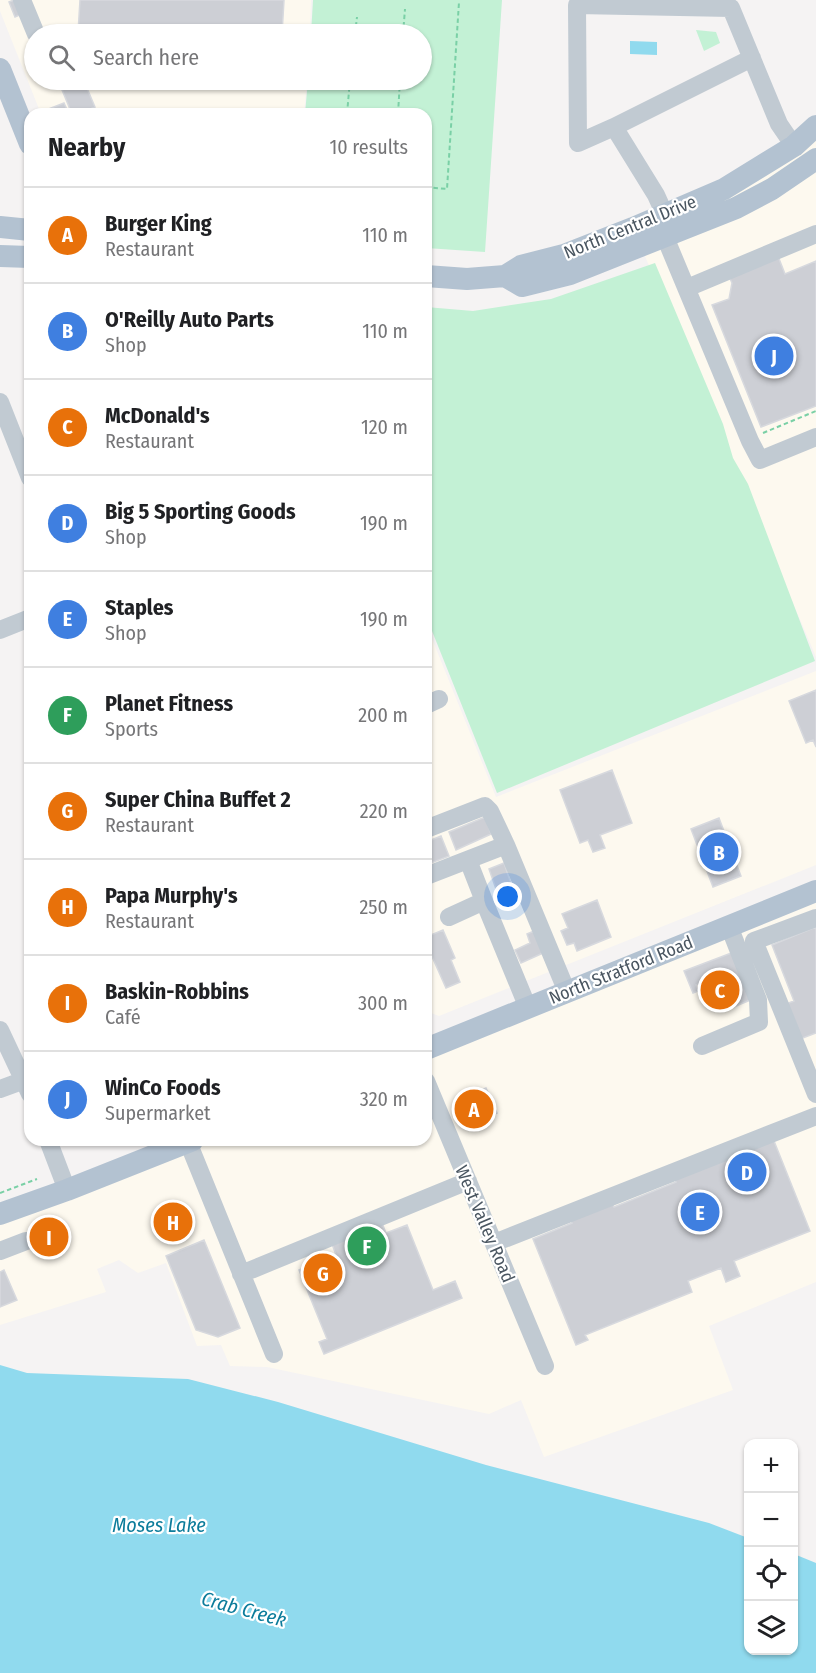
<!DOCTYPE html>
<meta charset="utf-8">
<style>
body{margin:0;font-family:"Fira Sans Condensed",sans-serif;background:#f6f6f6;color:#202124}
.controls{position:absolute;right:18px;bottom:18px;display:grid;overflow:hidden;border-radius:12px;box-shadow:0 2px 4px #0004}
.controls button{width:54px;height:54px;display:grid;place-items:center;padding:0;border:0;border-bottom:2px solid #e0e0e0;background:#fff;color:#202124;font:30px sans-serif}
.you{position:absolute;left:508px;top:897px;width:21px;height:21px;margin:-15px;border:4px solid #fff;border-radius:50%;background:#1a73e8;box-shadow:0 0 0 9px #1a73e833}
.badge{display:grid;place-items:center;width:39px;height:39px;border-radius:50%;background:#1a73e8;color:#fff;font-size:20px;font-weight:700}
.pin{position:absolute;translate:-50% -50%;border:3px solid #fff;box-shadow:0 2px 6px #0006}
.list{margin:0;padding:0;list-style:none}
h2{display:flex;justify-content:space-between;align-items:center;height:78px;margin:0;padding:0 24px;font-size:26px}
h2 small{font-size:20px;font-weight:400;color:#757577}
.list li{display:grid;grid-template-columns:39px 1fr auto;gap:18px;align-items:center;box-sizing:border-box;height:96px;padding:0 24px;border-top:2px solid #e0e0e0}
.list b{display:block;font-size:22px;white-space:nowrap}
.list p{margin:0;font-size:20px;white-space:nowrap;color:#757577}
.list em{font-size:20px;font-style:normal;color:#757577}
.icon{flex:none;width:33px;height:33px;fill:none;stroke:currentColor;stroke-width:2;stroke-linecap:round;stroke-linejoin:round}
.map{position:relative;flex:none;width:816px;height:1673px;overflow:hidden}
.search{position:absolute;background:#fff;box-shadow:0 2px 4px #0004;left:24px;top:24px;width:408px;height:66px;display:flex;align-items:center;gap:15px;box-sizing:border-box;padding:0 21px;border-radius:33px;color:#757577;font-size:22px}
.panel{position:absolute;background:#fff;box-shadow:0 2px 4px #0004;left:24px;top:108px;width:408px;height:1038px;border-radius:18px}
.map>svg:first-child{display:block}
</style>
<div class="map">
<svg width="816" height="1673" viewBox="0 0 816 1673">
<rect width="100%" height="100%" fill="#f5f3f3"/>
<path fill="#fdf9ef" d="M0,0H311L310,34H34V80H307L304,114H41L0,11Z
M816,126V657L633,228Z
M426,624L496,797L816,671V865L439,1016L426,1011Z
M816,891V1282L709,1326L733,1390L544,1457L521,1400L489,1414L267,1367L230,1366L221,1345L197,1346L166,1263L138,1273L119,1260L97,1269L106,1292L0,1325V1211L186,1140H426V1048Z"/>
<path fill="#c3f1d5" d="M313,0H502L485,252L426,248V114H305L308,80H422V34H311Z
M696,30L716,32L720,43L704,51Z
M655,263L723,424L733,458L748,484L815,661L497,793L426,616V307L473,311L551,299Z"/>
<path fill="#90daee" d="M630,41L657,42V55L630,54Z
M0,1365L27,1373L188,1379L278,1402L486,1465L709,1523L748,1538V1650H794V1554L816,1563V1673H0Z"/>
<path fill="#cdcfd5" stroke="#d7d9de" stroke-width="1.5" d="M14,0L22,14L15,17L9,2Z
M80,0H284L282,34H129V31L115,30V34L78,33Z
M84,81L95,107L78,114H72L62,90Z
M64,103L69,114H42L41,112Z
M776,251L785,274L816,261V406L761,427L712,305L729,299L732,283L727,272Z
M816,690V747L813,740L806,743L789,701Z
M612,770L632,823L600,835L605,848L593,852L588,840L580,843L560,790Z
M485,817L491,834L456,850L449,832Z
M719,818L741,876L713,887L691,829Z
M441,836L449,856L426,865V842Z
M504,863L518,904L503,909L489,869Z
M597,900L611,937L577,951L574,943L567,945L561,931L568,928L562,914Z
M816,927V1033L800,1039L786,1004L794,1001L772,945Z
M443,930L455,958L451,960L460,982L446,988L426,943V937Z
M534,931L543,953L521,963L515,950L530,943L527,934Z
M734,952L755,998L729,1009L720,986L718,987L715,978L696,985L698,991L693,993L684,971Z
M486,1088L497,1113L464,1126L454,1101Z
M774,1141L810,1231L734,1261L740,1276L726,1282L721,1268L688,1281L692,1292L585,1335L588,1340L576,1345L533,1239L572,1223L570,1219L612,1203L614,1207L676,1182L674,1177Z
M179,1203L190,1230L165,1240L155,1213Z
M52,1222L62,1249L49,1254L47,1246L43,1247L37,1228Z
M382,1223L386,1233L407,1225L433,1290L455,1281L462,1298L324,1354L319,1342L327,1339L299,1270L336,1255L332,1244Z
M204,1240L240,1328L218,1337L196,1330L166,1256Z
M4,1270L17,1300L0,1307V1272Z"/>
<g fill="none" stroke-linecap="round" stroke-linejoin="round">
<path stroke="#7ad0a6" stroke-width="2" stroke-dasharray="4.5 3" stroke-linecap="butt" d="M355,34L357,17
M403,34L405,9
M347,114L350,80
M398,114L400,80
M426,187L447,189L459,2
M763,433L816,411
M0,1193L37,1179"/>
<path stroke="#c1cad2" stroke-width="18" d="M22,0L36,34
M614,127L752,58
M665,215L656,195L614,127L578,143L577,5L731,8L779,124L794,146
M660,225L750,441L760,460L816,437
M687,288L816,234
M0,402L30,478
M0,630L30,618
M426,705L439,699
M426,829L485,806L490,811L506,845L426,876
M506,845L567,992
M468,860L484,901
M449,917L484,901L528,1008
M816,918L754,941L816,1094
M0,1030L30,1094
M702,1046L759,1022L758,1000L729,926
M426,1081L545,1366
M0,1089L30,1078
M48,1140L67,1190
M188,1142L274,1354
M494,1243L816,1116
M0,1251L26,1241
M241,1274L468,1181"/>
<path stroke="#b3c2d1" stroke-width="22" d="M0,69L30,144
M0,227L30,230
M0,256L30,257
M426,276L467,279L505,276L521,266L564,255L633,228L724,189L794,146L816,126
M505,276L522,286L570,274L736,208L772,189L816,159
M426,1049L816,891
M0,1214L67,1190L193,1140"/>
</g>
<g text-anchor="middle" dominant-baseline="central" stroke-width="4.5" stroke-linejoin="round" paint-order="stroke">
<g font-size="18" fill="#4a5661" stroke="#fff">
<text transform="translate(630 227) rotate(-22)">North Central Drive</text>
<text transform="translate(621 970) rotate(-22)">North Stratford Road</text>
<text transform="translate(485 1224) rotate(67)">West Valley Road</text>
</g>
<g font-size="20" font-style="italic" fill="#0c7c9b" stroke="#fff">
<text x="159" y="1525">Moses Lake</text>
<text transform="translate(244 1609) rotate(15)">Crab Creek</text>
</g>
</g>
</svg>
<div class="controls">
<button>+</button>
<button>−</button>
<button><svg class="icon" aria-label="locate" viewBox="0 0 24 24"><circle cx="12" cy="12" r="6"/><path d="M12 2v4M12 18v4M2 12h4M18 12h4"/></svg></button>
<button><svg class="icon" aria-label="layers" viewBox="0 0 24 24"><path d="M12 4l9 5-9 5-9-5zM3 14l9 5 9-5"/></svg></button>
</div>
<div class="you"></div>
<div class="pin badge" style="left:474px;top:1109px;background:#e8710a">A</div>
<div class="pin badge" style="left:719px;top:852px;background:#3f7fe0">B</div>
<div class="pin badge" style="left:720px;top:990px;background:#e8710a">C</div>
<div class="pin badge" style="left:747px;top:1172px;background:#3f7fe0">D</div>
<div class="pin badge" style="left:700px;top:1212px;background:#3f7fe0">E</div>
<div class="pin badge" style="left:367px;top:1246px;background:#2e9e5b">F</div>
<div class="pin badge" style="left:323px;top:1273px;background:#e8710a">G</div>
<div class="pin badge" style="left:173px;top:1222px;background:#e8710a">H</div>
<div class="pin badge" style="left:49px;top:1237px;background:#e8710a">I</div>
<div class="pin badge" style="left:774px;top:356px;background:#3f7fe0">J</div>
<div class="search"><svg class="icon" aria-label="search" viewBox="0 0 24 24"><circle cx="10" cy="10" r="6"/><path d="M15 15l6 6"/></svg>Search here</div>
<section class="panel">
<h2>Nearby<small>10 results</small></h2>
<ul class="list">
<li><span class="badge" style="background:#e8710a">A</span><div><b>Burger King</b><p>Restaurant</p></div><em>110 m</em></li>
<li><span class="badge" style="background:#3f7fe0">B</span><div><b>O'Reilly Auto Parts</b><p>Shop</p></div><em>110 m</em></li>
<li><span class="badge" style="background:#e8710a">C</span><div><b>McDonald's</b><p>Restaurant</p></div><em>120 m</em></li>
<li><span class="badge" style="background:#3f7fe0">D</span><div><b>Big 5 Sporting Goods</b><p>Shop</p></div><em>190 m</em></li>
<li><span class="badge" style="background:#3f7fe0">E</span><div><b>Staples</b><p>Shop</p></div><em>190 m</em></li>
<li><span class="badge" style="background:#2e9e5b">F</span><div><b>Planet Fitness</b><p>Sports</p></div><em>200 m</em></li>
<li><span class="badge" style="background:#e8710a">G</span><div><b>Super China Buffet 2</b><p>Restaurant</p></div><em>220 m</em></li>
<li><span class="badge" style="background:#e8710a">H</span><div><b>Papa Murphy's</b><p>Restaurant</p></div><em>250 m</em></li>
<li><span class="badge" style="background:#e8710a">I</span><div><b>Baskin-Robbins</b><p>Café</p></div><em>300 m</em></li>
<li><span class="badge" style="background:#3f7fe0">J</span><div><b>WinCo Foods</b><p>Supermarket</p></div><em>320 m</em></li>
</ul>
</section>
</div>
